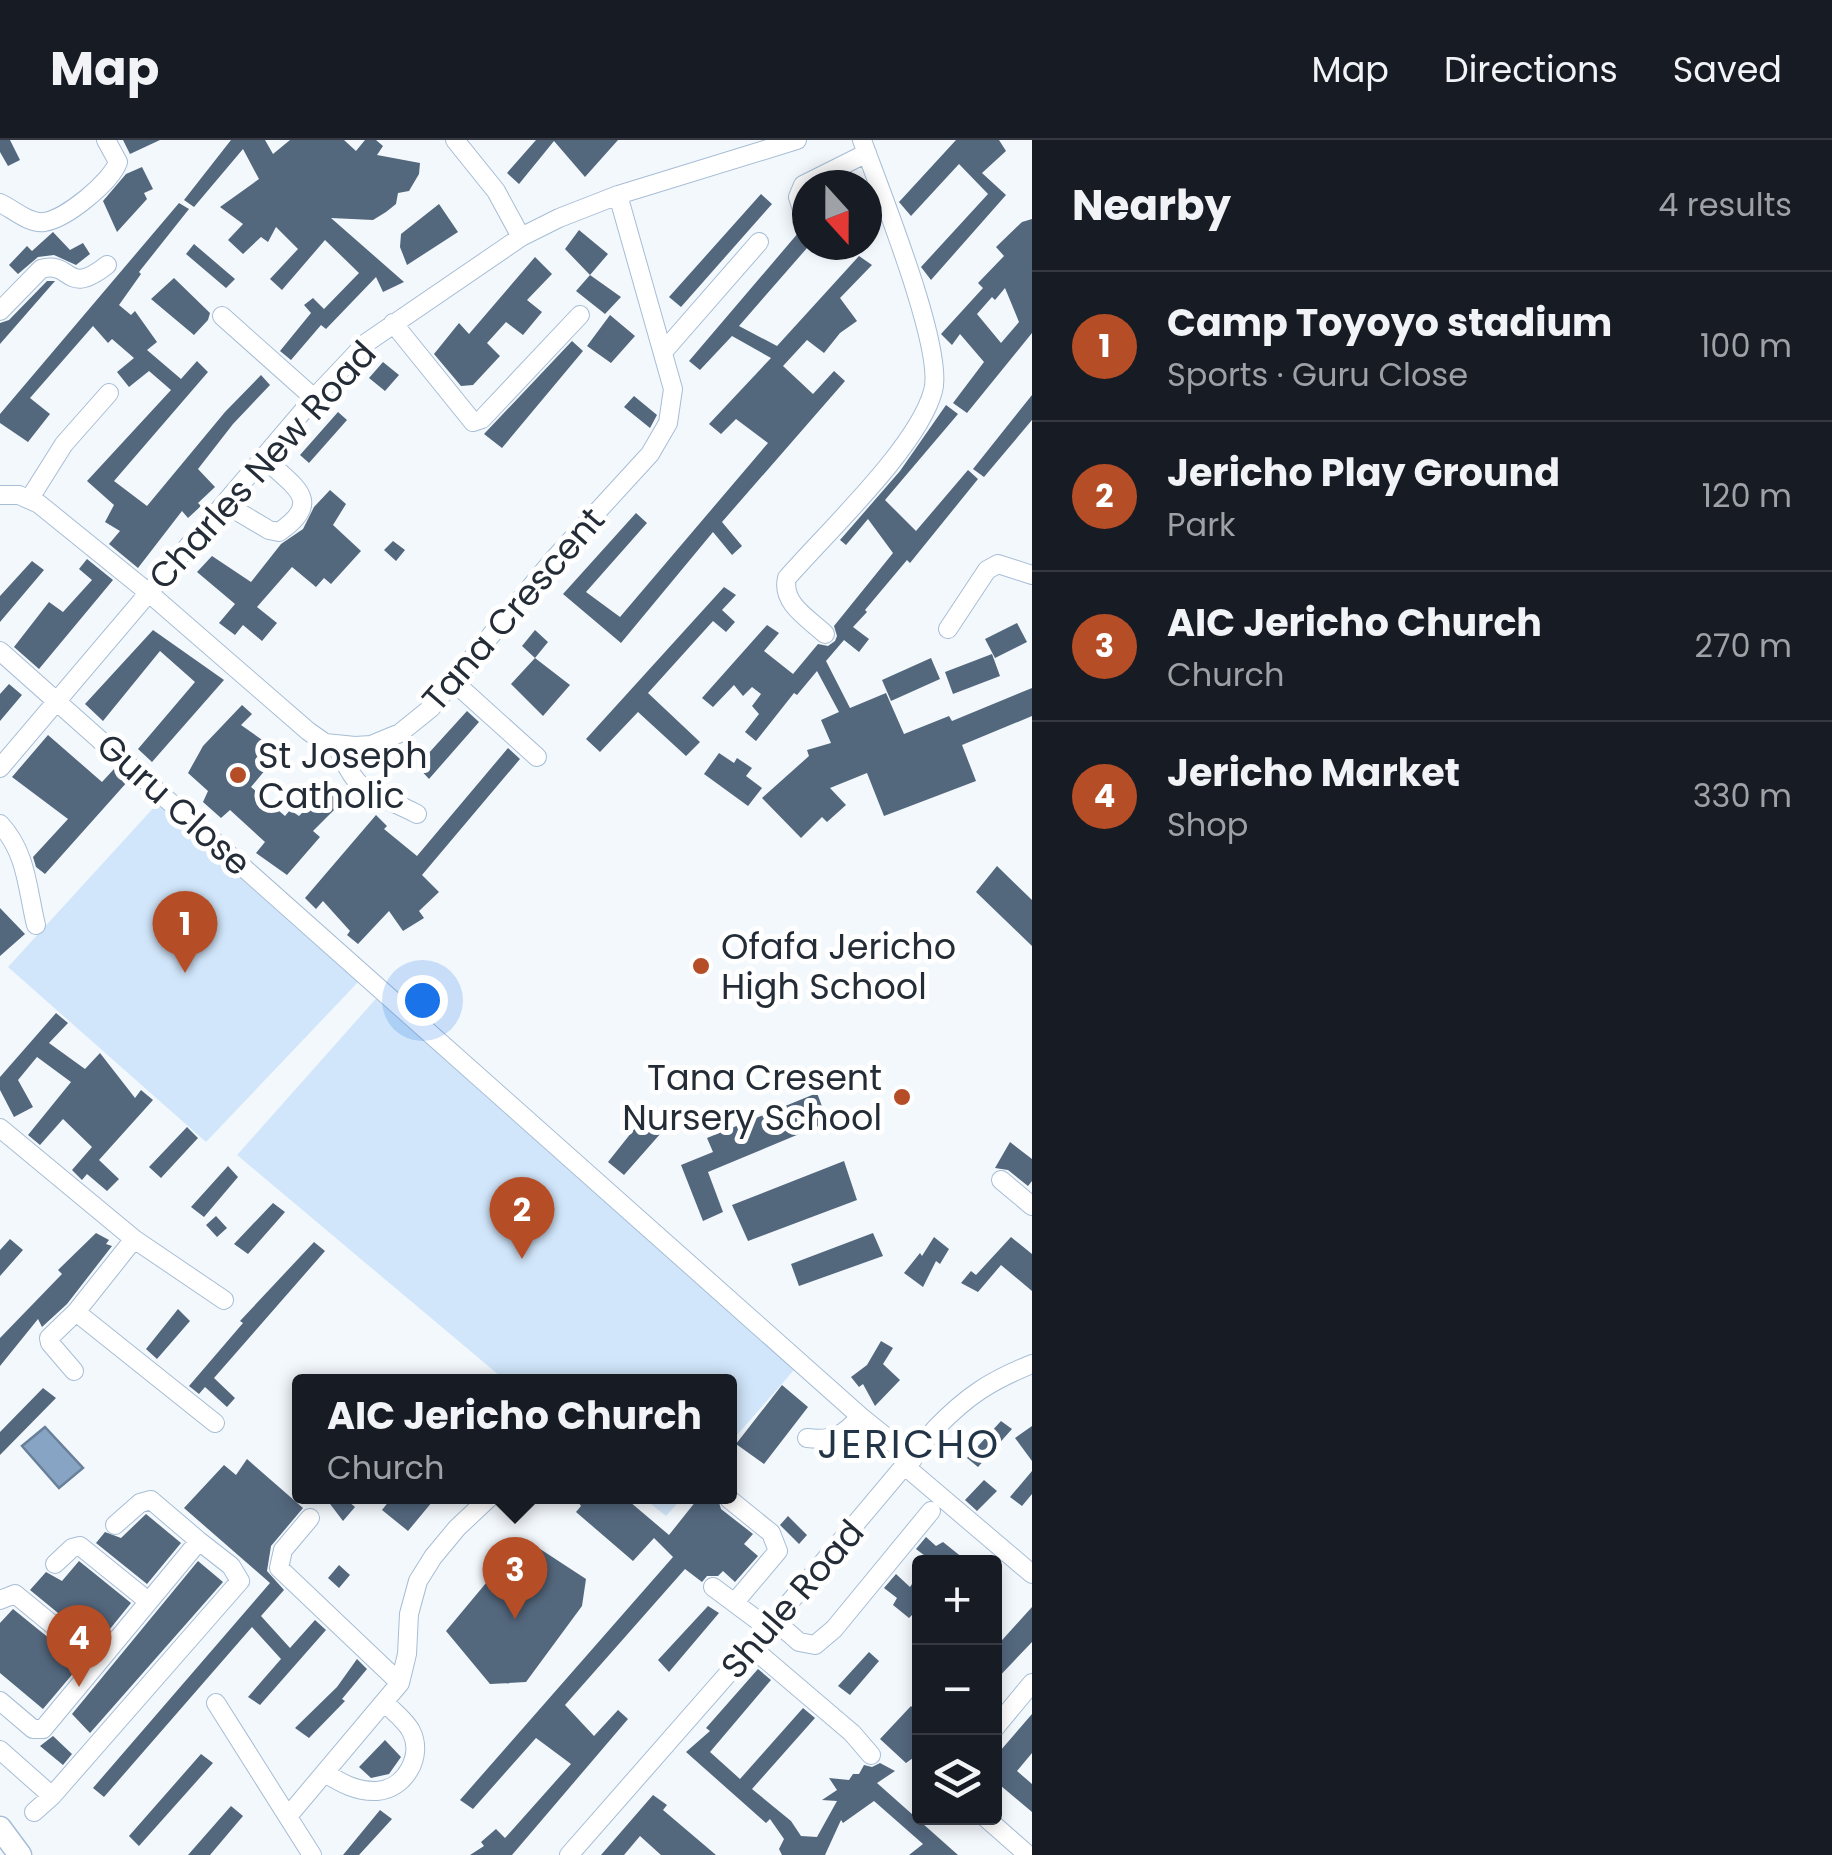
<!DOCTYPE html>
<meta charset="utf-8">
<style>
body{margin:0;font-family:Poppins,sans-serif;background:#242831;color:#f1f3f6}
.controls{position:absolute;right:30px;bottom:30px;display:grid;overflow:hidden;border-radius:10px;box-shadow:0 5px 15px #0003}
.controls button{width:90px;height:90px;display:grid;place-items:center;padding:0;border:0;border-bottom:2px solid #363941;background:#171b24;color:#f1f3f6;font:50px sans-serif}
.compass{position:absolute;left:792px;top:30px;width:90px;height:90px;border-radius:50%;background:#171b24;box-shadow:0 5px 15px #0003;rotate:159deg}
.you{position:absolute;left:422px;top:860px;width:35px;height:35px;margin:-25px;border:8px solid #fff;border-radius:50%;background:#1a73e8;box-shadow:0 0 0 15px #1a73e833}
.badge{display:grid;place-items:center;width:65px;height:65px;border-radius:50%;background:#b54e27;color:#fff;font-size:32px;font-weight:700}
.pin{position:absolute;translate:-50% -82px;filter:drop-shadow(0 2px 5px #0008)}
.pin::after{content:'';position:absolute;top:52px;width:35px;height:30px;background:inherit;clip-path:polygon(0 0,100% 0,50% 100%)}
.popup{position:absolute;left:292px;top:1234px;width:445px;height:130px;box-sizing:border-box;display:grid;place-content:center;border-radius:10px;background:#171b24;filter:drop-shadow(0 2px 8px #0005);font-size:32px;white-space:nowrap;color:#9ea1a6}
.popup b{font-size:38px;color:#f1f3f6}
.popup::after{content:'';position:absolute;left:50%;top:100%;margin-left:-20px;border:20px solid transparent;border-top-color:#171b24}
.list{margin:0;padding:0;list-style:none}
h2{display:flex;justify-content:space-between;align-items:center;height:130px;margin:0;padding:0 40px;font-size:42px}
h2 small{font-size:32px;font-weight:400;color:#9ea1a6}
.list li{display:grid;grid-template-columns:65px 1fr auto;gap:30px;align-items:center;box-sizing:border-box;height:150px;padding:0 40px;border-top:2px solid #363941}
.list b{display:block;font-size:38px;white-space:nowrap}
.list p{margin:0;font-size:32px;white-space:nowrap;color:#9ea1a6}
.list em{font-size:32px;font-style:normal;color:#9ea1a6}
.icon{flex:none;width:55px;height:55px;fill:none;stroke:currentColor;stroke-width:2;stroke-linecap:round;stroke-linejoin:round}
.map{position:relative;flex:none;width:1032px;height:1715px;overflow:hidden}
header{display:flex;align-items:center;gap:60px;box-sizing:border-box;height:140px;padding:0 50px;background:#171b24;border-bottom:2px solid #363941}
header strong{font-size:48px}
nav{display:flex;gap:55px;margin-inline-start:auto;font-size:35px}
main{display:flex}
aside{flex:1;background:#171b24}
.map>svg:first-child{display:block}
</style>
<header>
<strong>Map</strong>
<nav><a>Map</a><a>Directions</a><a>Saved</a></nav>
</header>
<main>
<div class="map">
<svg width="1032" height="1715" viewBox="0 0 1032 1715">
<rect width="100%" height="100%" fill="#f3f8fd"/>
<path fill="#d1e6fb" d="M157,664L361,839L206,1002L8,827Z
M381,853L801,1222L730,1303V1242L506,1241L237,1015Z
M642,1357H683L666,1376Z"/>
<path fill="#87a4c4" stroke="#69809a" stroke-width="2.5" d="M45,1287L83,1328L59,1348L22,1306Z"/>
<path fill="#53677d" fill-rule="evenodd" d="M0,0H10L20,20L8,26L0,12Z
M123,0H160L130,14Z
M231,0H265L273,14L290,0H344L356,11L365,0H376L383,6L377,15L420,23L419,34L409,51L398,53L396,64L386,72L373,80L331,78L404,142L383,152L376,137L326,189L321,185L291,220L280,211L311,173L304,165L313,158L324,169L359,133L325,100L282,150L270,139L298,109L276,87L268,102L261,97L243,114L228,100L243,84L220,67L259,39L243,9L194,67L184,60Z
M536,0H618L585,37L554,1L519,44L507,33Z
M956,0H999L1006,11L982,33L1006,55L931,140L921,127L988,54L959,24L911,76L899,62Z
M142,27L153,49L144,53L147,59L117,92L103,61L126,34Z
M761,54L772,64L681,167L669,157Z
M179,63L189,69L139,132L141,134L119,165L131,175L135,171L157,202L147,210L181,239L197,221L208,232L114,341L147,366L225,272L261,235L270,245L233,284L198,329L215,347L198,363L201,366L188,378L182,371L138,428L109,404L120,391L105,382L114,365L87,341L171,250L149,231L129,247L117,232L134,218L112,199L108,203L93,186L30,258L50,274L28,302L0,283V274Z
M439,64L458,92L407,125L400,107L401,94Z
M1032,79V193L967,273L953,263L984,222L960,194L952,205L941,194L983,148L978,143L1004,116L996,107L1022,82ZM1005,148L1019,182L1001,203L977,174L992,157L995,160Z
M579,90L608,114L590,135L565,109Z
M53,92L70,110L83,103L90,114L76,125L54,115L38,117L18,134L9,125L27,106L32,111Z
M799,92L807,94V108L739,186L777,206L859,116L872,125L840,158L857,181L840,193L824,213L807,200L783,226L813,254L834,231L845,241L722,382L742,406L732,415L713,392L621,503L563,454L636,373L647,383L586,452L620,477L768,303L736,279L721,294L709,284L771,218L732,196L700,230L689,221Z
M194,104L235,139L226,148L186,114Z
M535,117L552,134L527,160L542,172L523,195L506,182L487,203L500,216L473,245L461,246L434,214L459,183L469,194Z
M590,135L621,157L605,174L576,151Z
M174,138L210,173L208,180L194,195L151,159Z
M47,141H55L0,204V183L9,180Z
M610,175L635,196L611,223L587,206Z
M572,201L583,211L502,308L484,294Z
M383,222L399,235L385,251L369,238Z
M1032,255V280L984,337L973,329Z
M634,256L657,275L650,288L624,267Z
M946,265L958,274L885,360L916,391L968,330L978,339L910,423L907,420L865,470L867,472L853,487L869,499L859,512L844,500L826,521L850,568L886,553L904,594L949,576L952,581L1032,548V576L962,605L976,641L884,676L867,633L830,648L846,665L827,682L822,677L801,698L762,658L809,616L807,610L831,603L821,580L839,572L817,531L797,555L794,553L756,601L745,592L759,574L752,566L761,554L752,547L743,556L734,545L713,567L702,558L767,485L779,493L764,511L793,534L818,504L828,506L835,501L837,496L834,486L893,413L868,379L846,405L840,400L900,331Z
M338,272L347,280L309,323L300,315Z
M330,350L346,364L333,385L361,411L331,444L324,438L316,447L292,427L257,467L277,483L262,501L243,485L235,495L219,483L235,464L197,432L212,416L251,442L281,404L303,389L314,367Z
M393,401L405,410L396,421L384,410Z
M87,419L113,440L39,529L14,507L49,462L63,472L92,440L79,429Z
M32,421L44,430L0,482V456Z
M724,447L736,455L722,470L735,482L726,492L713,481L648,553L700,602L686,616L638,572L600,612L586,599Z
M1017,483L1027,502L995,518L985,499Z
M153,490L224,540L152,622L138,609L195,542L160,511L103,581L85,564Z
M535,490L548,502L535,518L522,506Z
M992,514L1000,536L953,554L945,532Z
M535,518L570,545L543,576L511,544Z
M931,518L940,539L891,561L882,540Z
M9,544L22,555L0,581V554Z
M242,565L252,574L241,585L268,604L276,617L251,647L285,676L290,670L299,676L330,644L339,648L345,659L313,691L320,697L287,735L256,713L265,702L230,670L221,678L203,662L208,651L188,633L203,606Z
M467,571L479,582L429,639L417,626Z
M48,595L102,642L114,629L128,641L45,734L36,727L33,717L68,679L12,637Z
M508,608L520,619L422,735L439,752L419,771L424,778L403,791L389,771L358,804L347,795L350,791L323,761L316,769L305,758L376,675L387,686L384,689L417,716Z
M719,613L734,623L737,618L752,628L746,636L762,648L748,666L704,634Z
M997,726L1032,760V806L976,752Z
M0,768L25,794L0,816Z
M56,873L68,883L49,903L85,929L100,913L135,958L141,950L153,960L99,1020L119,1039L107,1051L87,1034L82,1040L72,1030L92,1007L63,979L40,1005L28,995L71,942L37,917L18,940L33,967L14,977L0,950V937Z
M817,953L828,982L708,1032L723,1072L703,1081L681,1025L713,1012L707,998Z
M643,978L661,993L624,1035L608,1022Z
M187,987L198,998L161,1038L149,1027Z
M1010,1002L1032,1019V1041L1028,1046L1008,1030L995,1028Z
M844,1021L857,1060L748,1101L732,1065Z
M228,1026L238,1037L204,1077L191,1067Z
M273,1063L285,1072L248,1114L234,1104Z
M216,1076L227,1088L217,1097L206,1085Z
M96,1093L109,1100L106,1104L112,1106L67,1164L42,1187L38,1179L0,1226V1198L62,1134L58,1130Z
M873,1093L883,1116L799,1146L791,1124Z
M934,1097L949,1109L940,1124L936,1121L923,1147L904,1133L920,1113L922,1116Z
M1011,1097L1032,1114V1151L1001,1125L978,1152L961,1143L971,1131L976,1135Z
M10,1099L23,1110L0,1136V1110Z
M314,1102L325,1111L214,1238L235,1258L227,1267L205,1247L199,1254L189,1246L243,1183L240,1181Z
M178,1169L190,1181L157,1219L146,1209Z
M881,1201L893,1208L883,1224L900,1240L875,1266L863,1244L859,1247L851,1237L867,1225Z
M782,1245L808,1267L764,1324L736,1304Z
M43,1248L56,1258L0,1315V1292Z
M1001,1281L1012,1289L978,1327L967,1318Z
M1032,1286V1321L1015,1298Z
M247,1319L303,1368L271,1406L267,1431L284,1450L261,1476L290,1508L315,1480L326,1490L260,1565L248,1557L281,1519L252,1487L104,1657L93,1648L270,1443L184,1368L224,1325L236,1335Z
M1032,1331V1354L1022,1366L1010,1357Z
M984,1340L997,1351L977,1371L965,1360Z
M324,1356H342L355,1367L343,1381Z
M393,1356H437L408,1391L382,1370Z
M574,1356H623L669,1395L700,1356H717L721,1369L753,1394L744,1404L758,1416L735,1442L723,1431L718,1436H707L702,1442L685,1429L565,1565L594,1596L618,1570L628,1579L512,1715H470L484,1706L481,1702L496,1689L505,1698L571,1624L536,1598L473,1669L460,1660L673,1417L654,1398L633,1421L576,1372L581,1366Z
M146,1374L181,1403L147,1444L96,1403L105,1392L121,1398Z
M788,1376L807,1395L799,1404L780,1385Z
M926,1397L936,1406L943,1402L968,1422H933L916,1409Z
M534,1405L586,1439L582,1466L526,1542L490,1544L446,1491L511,1413L523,1419Z
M79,1421L131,1463L97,1505L30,1450L46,1432L62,1441Z
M198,1421L223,1442L90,1593L72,1574Z
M339,1425L350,1435L339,1448L328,1438Z
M920,1432V1479L912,1475L909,1478L893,1465L897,1458L884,1448L896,1434L910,1447Z
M708,1466L719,1473L669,1532L658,1520Z
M1032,1467V1502L994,1542V1509Z
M13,1469L81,1524L43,1569L0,1533V1483Z
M869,1512L879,1521L850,1555L838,1546Z
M357,1519L367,1529L342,1559L345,1561L309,1598L295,1588L337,1547Z
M758,1529L771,1540L710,1612L740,1639L803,1568L815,1578L752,1649L791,1681L801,1696L817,1697L837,1661L822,1660L837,1650L829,1638L849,1640L853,1634H859L864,1625L872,1627L880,1623L895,1631L877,1643L958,1715H909L923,1704L874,1661L843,1683L841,1680L825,1715H782L779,1709L784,1699L770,1679L766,1683L686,1612L710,1591L706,1588Z
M911,1566L920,1575V1625L913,1618L906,1623L880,1599Z
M1032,1574V1613L1017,1631L1032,1644V1672L994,1640V1618Z
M53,1596L72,1614L63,1625L40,1606Z
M385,1600L401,1617L389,1634L371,1638L359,1627Z
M201,1614L213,1623L139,1706L129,1696Z
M653,1655L667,1665L663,1670L716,1715H661L640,1696L624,1715H601Z
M231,1666L243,1676L210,1715H188Z
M380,1670L392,1679L359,1715H343Z"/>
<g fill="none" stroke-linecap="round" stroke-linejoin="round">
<defs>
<path id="minor" d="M455,0L496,51L521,97
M0,63C13,69 29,84 44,82C66,79 111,42 118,22L106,0
M806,82L798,57L803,45L867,13
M0,171L41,129C73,120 65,158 107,125
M222,176L314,258
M393,183L473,282L482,279L580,175
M663,212L759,102
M0,355H19L39,364L149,453L308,591L325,603L355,606L371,605L400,593L431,568L553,420L650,314L668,283L673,249L618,55
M30,358L64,304L109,253
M225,364L269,390L279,392C326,360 292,346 263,317
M948,489L987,430L998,424L1032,435
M825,494C808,478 781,463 787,438C827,392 918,307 933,251C945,209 879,48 862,0
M0,511L860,1276L913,1319
M455,543L537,617
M337,606C360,660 370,649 417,674
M0,628L314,258L366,203L521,97L559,78L618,55L797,0
M0,684C27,713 27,748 36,785
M0,988L134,1099L76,1172L215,1283
M1001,1040L1032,1066
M134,1099L224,1160
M74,1231L50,1203L49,1198L76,1172
M807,1298C832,1301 844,1296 860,1276
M906,1327L1032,1434
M729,1359L771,1393L778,1411L735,1462
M310,1378L283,1410L279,1428L400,1543
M115,1385L140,1363L151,1360L199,1401
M55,1424L72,1408L80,1406L148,1461
M713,1447L768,1488
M0,1460L15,1454L98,1522
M775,1481L799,1502L815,1505L834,1489L931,1371
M751,1507L852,1593L871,1615
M0,1561L33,1589H43L199,1401L231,1426L240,1441L52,1656L34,1672
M216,1563L312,1715
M994,1589L1032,1543
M0,1610L52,1656
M325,1633C341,1643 357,1652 377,1651C405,1649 424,1616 411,1591C406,1581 393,1571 384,1562
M289,1675L400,1543L407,1514L409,1474L418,1441L433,1417L457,1388L491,1356
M986,1678L1028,1715
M569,1715L768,1488L936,1288C967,1256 990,1241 1032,1224"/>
<path id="major" d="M0,1688L20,1715"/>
</defs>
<use href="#minor" stroke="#a6bdd5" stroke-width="20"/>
<use href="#major" stroke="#a6bdd5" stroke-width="25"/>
<use href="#minor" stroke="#fff" stroke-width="18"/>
<use href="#major" stroke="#fff" stroke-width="22"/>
</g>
<g fill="#b54e27" stroke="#fff" stroke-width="4">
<circle cx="238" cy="635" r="10"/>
<circle cx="701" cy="826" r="10"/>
<circle cx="902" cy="957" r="10"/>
</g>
<g text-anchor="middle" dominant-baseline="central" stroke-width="10" stroke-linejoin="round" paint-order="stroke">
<g font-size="35" fill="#242d37" stroke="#fff">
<text transform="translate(262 325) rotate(-48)">Charles New Road</text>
<text transform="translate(513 469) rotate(-49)">Tana Crescent</text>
<text transform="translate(174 664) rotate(42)">Guru Close</text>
<text transform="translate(792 1459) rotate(-49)">Shule Road</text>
</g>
<g font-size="35" fill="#242d37" stroke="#fff" text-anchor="start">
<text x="258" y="615">St Joseph<tspan x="258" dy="40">Catholic</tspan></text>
<text x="721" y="806">Ofafa Jericho<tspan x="721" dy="40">High School</tspan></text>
<text x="882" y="937" text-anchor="end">Tana Cresent<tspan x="882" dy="40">Nursery School</tspan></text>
</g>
<g font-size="40" letter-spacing="2.5" fill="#223548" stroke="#fff">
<text x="909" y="1304">JERICHO</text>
</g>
</g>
</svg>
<div class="controls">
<button>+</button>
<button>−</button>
<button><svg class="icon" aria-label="layers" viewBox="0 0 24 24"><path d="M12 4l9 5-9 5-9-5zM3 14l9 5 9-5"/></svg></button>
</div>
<svg class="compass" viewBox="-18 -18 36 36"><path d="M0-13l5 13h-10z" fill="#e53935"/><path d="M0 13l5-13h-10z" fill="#9ea1a6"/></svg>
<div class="you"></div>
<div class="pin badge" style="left:185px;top:833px">1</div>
<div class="pin badge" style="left:522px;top:1119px">2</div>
<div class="pin badge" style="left:515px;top:1479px">3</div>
<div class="popup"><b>AIC Jericho Church</b>Church</div>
<div class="pin badge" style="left:79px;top:1547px">4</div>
</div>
<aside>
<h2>Nearby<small>4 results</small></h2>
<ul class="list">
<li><span class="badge">1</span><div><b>Camp Toyoyo stadium</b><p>Sports · Guru Close</p></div><em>100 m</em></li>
<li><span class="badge">2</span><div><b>Jericho Play Ground</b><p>Park</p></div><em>120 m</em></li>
<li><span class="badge">3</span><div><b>AIC Jericho Church</b><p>Church</p></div><em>270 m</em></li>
<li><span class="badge">4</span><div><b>Jericho Market</b><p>Shop</p></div><em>330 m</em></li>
</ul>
</aside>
</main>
